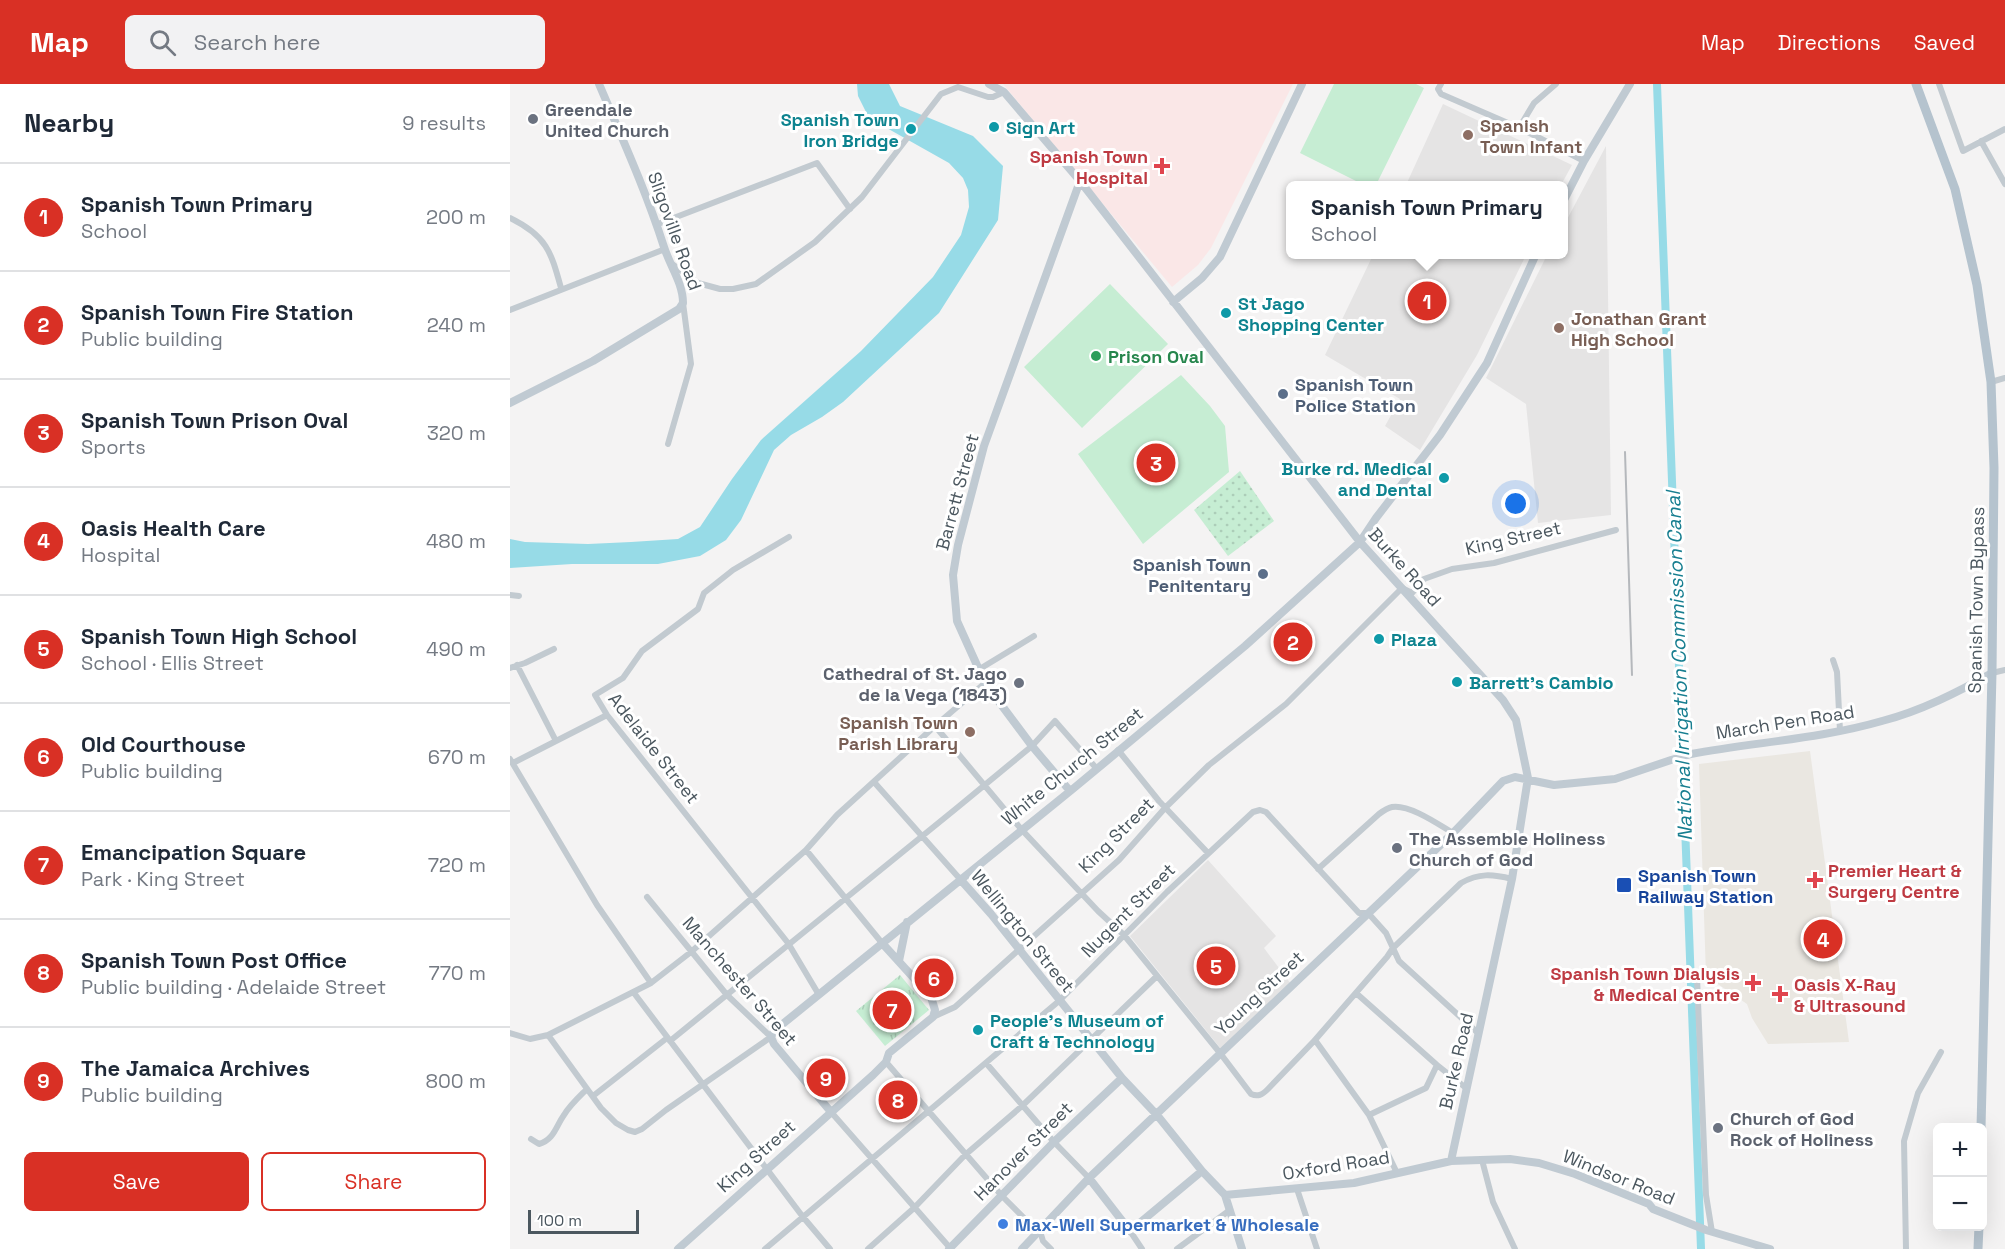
<!DOCTYPE html>
<meta charset="utf-8">
<style>
body{margin:0;font-family:"Space Grotesk",sans-serif;background:#f2f2f3;color:#1f2937}
.controls{position:absolute;right:18px;bottom:18px;display:grid;overflow:hidden;border-radius:9px;box-shadow:0 6px 24px #0002}
.controls button{width:54px;height:54px;display:grid;place-items:center;padding:0;border:0;border-bottom:2px solid #e0e1e3;background:#fff;color:#1f2937;font:30px sans-serif}
.scale{position:absolute;left:18px;bottom:15px;width:111px;box-sizing:border-box;padding-left:6px;border:3px solid #4b575f;border-top:0;font-size:16px;line-height:21px;white-space:nowrap;color:#4b575f;-webkit-text-stroke:4px #fff;paint-order:stroke}
.you{position:absolute;left:1006px;top:420px;width:21px;height:21px;margin:-15px;border:4px solid #fff;border-radius:50%;background:#1a73e8;box-shadow:0 0 0 9px #1a73e833}
.badge{display:grid;place-items:center;width:39px;height:39px;border-radius:50%;background:#d93025;color:#fff;font-size:20px;font-weight:700}
.pin{position:absolute;translate:-50% -50%;border:3px solid #fff;box-shadow:0 2px 6px #0006}
.popup{position:absolute;left:776px;top:97px;width:282px;height:78px;box-sizing:border-box;display:grid;place-content:center;border-radius:9px;background:#fff;filter:drop-shadow(0 2px 4px #0005);font-size:20px;white-space:nowrap;color:#747a83}
.popup b{font-size:22px;color:#1f2937}
.popup::after{content:'';position:absolute;left:50%;top:100%;margin-left:-12px;border:12px solid transparent;border-top-color:#fff}
.list{margin:0;padding:0;list-style:none}
h2{display:flex;justify-content:space-between;align-items:center;height:78px;margin:0;padding:0 24px;font-size:26px}
h2 small{font-size:20px;font-weight:400;color:#747a83}
.list li{display:grid;grid-template-columns:39px 1fr auto;gap:18px;align-items:center;box-sizing:border-box;height:108px;padding:0 24px;border-top:2px solid #e0e1e3}
.list b{display:block;font-size:22px;white-space:nowrap}
.list p{margin:0;font-size:20px;white-space:nowrap;color:#747a83}
.list em{font-size:20px;font-style:normal;color:#747a83}
.actions{display:flex;gap:12px;padding:18px 24px}
.actions a{flex:1;padding:14px 0;border:2px solid #d93025;border-radius:9px;text-align:center;font-size:21px;color:#d93025}
.actions .main{background:#d93025;color:#fff}
.icon{flex:none;width:33px;height:33px;fill:none;stroke:currentColor;stroke-width:2;stroke-linecap:round;stroke-linejoin:round}
.map{position:relative;flex:none;width:1495px;height:1165px;overflow:hidden}
header{display:flex;align-items:center;gap:36px;box-sizing:border-box;height:84px;padding:0 30px;background:#d93025;color:#fff}
header strong{font-size:28px}
nav{display:flex;gap:33px;margin-inline-start:auto;font-size:21px}
.search{width:420px;height:54px;background:#f2f2f3;display:flex;align-items:center;gap:15px;box-sizing:border-box;padding:0 21px;border-radius:9px;color:#747a83;font-size:22px}
main{display:flex}
aside{flex:1;background:#fff}
.map>svg:first-child{display:block}
</style>
<header>
<strong>Map</strong>
<div class="search"><svg class="icon" aria-label="search" viewBox="0 0 24 24"><circle cx="10" cy="10" r="6"/><path d="M15 15l6 6"/></svg>Search here</div>
<nav><a>Map</a><a>Directions</a><a>Saved</a></nav>
</header>
<main>
<aside>
<h2>Nearby<small>9 results</small></h2>
<ul class="list">
<li><span class="badge">1</span><div><b>Spanish Town Primary</b><p>School</p></div><em>200 m</em></li>
<li><span class="badge">2</span><div><b>Spanish Town Fire Station</b><p>Public building</p></div><em>240 m</em></li>
<li><span class="badge">3</span><div><b>Spanish Town Prison Oval</b><p>Sports</p></div><em>320 m</em></li>
<li><span class="badge">4</span><div><b>Oasis Health Care</b><p>Hospital</p></div><em>480 m</em></li>
<li><span class="badge">5</span><div><b>Spanish Town High School</b><p>School · Ellis Street</p></div><em>490 m</em></li>
<li><span class="badge">6</span><div><b>Old Courthouse</b><p>Public building</p></div><em>670 m</em></li>
<li><span class="badge">7</span><div><b>Emancipation Square</b><p>Park · King Street</p></div><em>720 m</em></li>
<li><span class="badge">8</span><div><b>Spanish Town Post Office</b><p>Public building · Adelaide Street</p></div><em>770 m</em></li>
<li><span class="badge">9</span><div><b>The Jamaica Archives</b><p>Public building</p></div><em>800 m</em></li>
</ul>
<div class="actions"><a class="main">Save</a><a>Share</a></div>
</aside>
<div class="map">
<svg width="1495" height="1165" viewBox="0 0 1495 1165">
<defs>
<pattern id="grass-dots" width="8" height="8" patternUnits="userSpaceOnUse" patternTransform="scale(1.5)"><rect width="8" height="8" fill="#c6edd3"/><path d="M2 2h.1M6 6h.1" fill="none" stroke="#accdb8" stroke-width="1.8" stroke-linecap="round"/></pattern>
<pattern id="park-tufts" width="24" height="20" patternUnits="userSpaceOnUse" patternTransform="scale(1.5)"><rect width="24" height="20" fill="#c6edd3"/><path d="M3 7l-1-3M5 7V3M7 7l1-3M15 17l-1-3M17 17v-4M19 17l1-3" fill="none" stroke="#accdb8"/></pattern>
</defs>
<rect width="100%" height="100%" fill="#f4f3f3"/>
<path fill="#eae7e1" d="M1300,667L1339,958L1258,960L1242,934L1237,920L1196,892L1189,680Z"/>
<path fill="#e5e4e4" d="M933,20L1062,81L1051,101H896Z
M1096,62L1101,431L1028,439L1016,320L976,294L1037,171L1054,170V141Z
M863,171H1016L967,271L910,366L875,342L890,315L815,271Z
M698,776L766,852L754,864L781,900L711,965L620,852Z"/>
<path fill="#fae7e7" d="M493,0H783L701,164L688,181L662,203Z"/>
<path fill="url(#grass-dots)" d="M730,387L764,437L718,472L684,426Z"/>
<path fill="url(#park-tufts)" d="M390,891L419,926L375,962L346,927Z"/>
<path fill="#c6edd3" d="M824,0H906L914,4L866,101H854L790,69Z
M600,200L658,260L572,344L514,283Z
M671,291L700,322L715,342L719,388L633,460L568,370Z"/>
<path fill="#97dbe7" d="M347,0H379L390,22L463,52L493,82L488,136L429,229L333,318L312,333L281,351L264,366L231,436L216,456L190,472L148,480H62L0,484V455L15,458L78,460L121,458L168,455L190,443L222,395L251,356L351,267L423,193L451,151L459,123L458,106L453,94L439,79L359,34L348,12Z"/>
<g fill="none" stroke-linecap="round" stroke-linejoin="round">
<path stroke="#97dbe7" stroke-width="8" d="M1147,0L1191,1165"/>
<path stroke="#c2cad0" stroke-width="6" d="M931,0L928,5L931,10L1014,46
M1046,0L1024,19L1012,39L1014,46L1074,77
M1429,0L1453,67L1495,45
M1471,57L1495,100
M0,134C37,152 41,168 51,204
M148,140L307,79L340,125
M162,180L188,199L210,205H223L246,200L305,158L352,113L431,10L448,3L478,13H483L494,8
M0,226L155,165
M1481,298L1495,294
M158,360L181,280L173,219
M279,453L223,486L194,509L188,525L132,567L113,594L85,611L97,631L278,859L309,911
M0,511L9,512
M1323,576L1327,588L1330,647
M7,581L46,657
M0,584L15,579L44,565
M468,586L524,552
M1482,589L1495,586
M425,642L511,745L588,827L614,851L710,969L741,1010C748,1013 752,1011 758,1005L805,956L877,873L883,864L951,799C969,789 982,790 1002,795
M608,666L649,717L698,769
M0,675L87,821L141,899
M3,679L97,631
M364,698L450,795
M296,766L372,859
M808,785L869,730C873,727 877,724 882,723C899,720 928,740 943,749
M1187,893L1196,1111L1202,1148
M124,909L293,1133L320,1165
M846,909L927,981L956,1004
M423,933L445,923L609,776L655,724L699,681L776,620L892,504L902,509L914,495L942,485L984,479L1106,446
M0,949L20,955L38,951L141,899L181,868L296,766L327,731L425,642L475,599
M38,951L91,1024L106,1039L118,1046L125,1048L132,1045L156,1026L261,953L217,911L137,813
M805,956L859,1031L887,1089
M160,957L448,723L522,662L545,637L587,685
M376,978L492,1112L523,1143L530,1147L533,1157L541,1165
M476,979L544,1058L579,1094
M83,1012L157,954
M321,1028L441,1165
M859,1031L916,1004L927,981
M21,1055L29,1060C44,1056 46,1042 54,1031C60,1021 69,1013 77,1005
M972,1076L983,1118L1005,1165
M787,1105L807,1165
M620,1147L632,1165
M255,1165L549,917L657,808L743,728L750,726L756,728L849,829H858L876,849L889,877L968,949
M358,1165L404,1124L455,1071L512,1022L647,892
M667,1165L720,1126
M1396,1165L1394,1057L1408,1009L1431,968"/>
<path stroke="#c0cad2" stroke-width="8" d="M479,0L494,8L570,97L850,458L993,616L1006,636L1018,694L1002,795L941,1077
M1054,116L1074,77L1120,0
M663,218L692,194L710,173L792,0
M0,319L83,277L169,225L173,219C173,199 160,182 154,163C136,107 112,54 89,0
M560,707L522,662L475,599L447,537L443,491L448,461L474,362L570,97
M450,795L481,830L612,994L647,1031L692,1087L715,1111L732,1165
M389,877L397,838
M321,1028L264,960L261,953L264,947L564,704L735,562L850,458L866,434L930,351L977,279L1026,170
M579,1094L620,1147L692,1087
M715,1111L844,1099L941,1077L1000,1075L1029,1079L1065,1090L1139,1120L1143,1125L1196,1146L1260,1165
M168,1165L363,991L376,978L379,969L423,933L425,926L421,913L372,859
M439,1165L544,1058L612,994
M512,1165L579,1094L943,749L993,697L1005,693L1044,701L1105,695L1161,676L1181,670C1245,658 1310,655 1372,637C1411,627 1448,608 1482,589"/>
<path stroke="#b5c3ce" stroke-width="9" d="M1406,0L1445,105L1467,201L1481,298L1484,384L1482,589L1471,1044
M1468,1165L1469,1142"/>
<path stroke="#b5b8bc" stroke-width="2" d="M1115,368L1122,591"/>
</g>
<g fill="#6b7280" stroke="#fff" stroke-width="2">
<circle cx="23" cy="35" r="6"/>
<circle cx="509" cy="599" r="6"/>
<circle cx="887" cy="764" r="6"/>
<circle cx="1208" cy="1044" r="6"/>
</g>
<g fill="#0f9aa8" stroke="#fff" stroke-width="2">
<circle cx="484" cy="43" r="6"/>
<circle cx="401" cy="45" r="6"/>
<circle cx="716" cy="229" r="6"/>
<circle cx="934" cy="394" r="6"/>
<circle cx="869" cy="555" r="6"/>
<circle cx="947" cy="598" r="6"/>
<circle cx="468" cy="946" r="6"/>
</g>
<g fill="#8d6e63" stroke="#fff" stroke-width="2">
<circle cx="958" cy="51" r="6"/>
<circle cx="1049" cy="244" r="6"/>
<circle cx="460" cy="648" r="6"/>
</g>
<g fill="#e0444e" stroke="#fff" stroke-width="2">
<path d="M649 73h6v6h6v6h-6v6h-6v-6h-6v-6h6z"/>
<path d="M1302 787h6v6h6v6h-6v6h-6v-6h-6v-6h6z"/>
<path d="M1240 890h6v6h6v6h-6v6h-6v-6h-6v-6h6z"/>
<path d="M1267 901h6v6h6v6h-6v6h-6v-6h-6v-6h6z"/>
</g>
<circle fill="#2e9e5b" stroke="#fff" stroke-width="2" cx="586" cy="272" r="6"/>
<g fill="#5c6f8a" stroke="#fff" stroke-width="2">
<circle cx="773" cy="310" r="6"/>
<circle cx="753" cy="490" r="6"/>
</g>
<rect fill="#1a4fb4" stroke="#fff" stroke-width="2" x="1106" y="793" width="16" height="16" rx="3"/>
<circle fill="#3f7fe0" stroke="#fff" stroke-width="2" cx="493" cy="1140" r="6"/>
<g text-anchor="middle" dominant-baseline="central" stroke-width="6" stroke-linejoin="round" paint-order="stroke">
<g font-size="18" font-weight="bold" fill="#5b616d" stroke="#fff" text-anchor="start">
<text x="35" y="25">Greendale<tspan x="35" dy="21">United Church</tspan></text>
<text x="497" y="589" text-anchor="end">Cathedral of St. Jago<tspan x="497" dy="21">de la Vega (1843)</tspan></text>
<text x="899" y="754">The Assemble Holiness<tspan x="899" dy="21">Church of God</tspan></text>
<text x="1220" y="1034">Church of God<tspan x="1220" dy="21">Rock of Holiness</tspan></text>
</g>
<g font-size="18" font-weight="bold" fill="#0d838f" stroke="#fff" text-anchor="start">
<text x="389" y="35" text-anchor="end">Spanish Town<tspan x="389" dy="21">Iron Bridge</tspan></text>
<text x="496" y="43">Sign Art</text>
<text x="728" y="219">St Jago<tspan x="728" dy="21">Shopping Center</tspan></text>
<text x="922" y="384" text-anchor="end">Burke rd. Medical<tspan x="922" dy="21">and Dental</tspan></text>
<text x="881" y="555">Plaza</text>
<text x="959" y="598">Barrett's Cambio</text>
<text x="480" y="936">People's Museum of<tspan x="480" dy="21">Craft &amp; Technology</tspan></text>
</g>
<g font-size="18" font-weight="bold" fill="#785e54" stroke="#fff" text-anchor="start">
<text x="970" y="41">Spanish<tspan x="970" dy="21">Town Infant</tspan></text>
<text x="1061" y="234">Jonathan Grant<tspan x="1061" dy="21">High School</tspan></text>
<text x="448" y="638" text-anchor="end">Spanish Town<tspan x="448" dy="21">Parish Library</tspan></text>
</g>
<g font-size="18" font-weight="bold" fill="#be3a42" stroke="#fff" text-anchor="end">
<text x="638" y="72">Spanish Town<tspan x="638" dy="21">Hospital</tspan></text>
<text x="1318" y="786" text-anchor="start">Premier Heart &amp;<tspan x="1318" dy="21">Surgery Centre</tspan></text>
<text x="1230" y="889">Spanish Town Dialysis<tspan x="1230" dy="21">&amp; Medical Centre</tspan></text>
<text x="1284" y="900" text-anchor="start">Oasis X-Ray<tspan x="1284" dy="21">&amp; Ultrasound</tspan></text>
</g>
<g font-size="18" fill="#4b575f" stroke="#fff">
<text transform="translate(165 147) rotate(70)">Sligoville Road</text>
<text transform="translate(447 408) rotate(-75)">Barrett Street</text>
<text transform="translate(1003 454) rotate(-13)">King Street</text>
<text transform="translate(895 483) rotate(48)">Burke Road</text>
<text transform="translate(1466 516) rotate(-89)">Spanish Town Bypass</text>
<text transform="translate(1275 638) rotate(-9)">March Pen Road</text>
<text transform="translate(144 664) rotate(52)">Adelaide Street</text>
<text transform="translate(562 682) rotate(-39)">White Church Street</text>
<text transform="translate(606 751) rotate(-45)">King Street</text>
<text transform="translate(618 826) rotate(-45)">Nugent Street</text>
<text transform="translate(513 847) rotate(51)">Wellington Street</text>
<text transform="translate(230 897) rotate(49)">Manchester Street</text>
<text transform="translate(749 909) rotate(-43)">Young Street</text>
<text transform="translate(946 977) rotate(-77)">Burke Road</text>
<text transform="translate(513 1067) rotate(-45)">Hanover Street</text>
<text transform="translate(246 1072) rotate(-42)">King Street</text>
<text transform="translate(826 1081) rotate(-9)">Oxford Road</text>
<text transform="translate(1109 1093) rotate(22)">Windsor Road</text>
</g>
<g font-size="18" font-weight="bold" fill="#27864d" stroke="#fff" text-anchor="start">
<text x="598" y="272">Prison Oval</text>
</g>
<g font-size="18" font-weight="bold" fill="#4e5e75" stroke="#fff" text-anchor="start">
<text x="785" y="300">Spanish Town<tspan x="785" dy="21">Police Station</tspan></text>
<text x="741" y="480" text-anchor="end">Spanish Town<tspan x="741" dy="21">Penitentary</tspan></text>
</g>
<g font-size="18" font-weight="bold" fill="#164399" stroke="#fff" text-anchor="start">
<text x="1128" y="791">Spanish Town<tspan x="1128" dy="21">Railway Station</tspan></text>
</g>
<g font-size="18" font-weight="bold" fill="#366cbe" stroke="#fff" text-anchor="start">
<text x="505" y="1140">Max-Well Supermarket &amp; Wholesale</text>
</g>
<g font-size="20" font-style="italic" fill="#177e90" stroke="#fff">
<text transform="translate(1169 582) rotate(-92)">National Irrigation Commission Canal</text>
</g>
</g>
</svg>
<div class="controls">
<button>+</button>
<button>−</button>
</div>
<div class="scale">100 m</div>
<div class="you"></div>
<div class="pin badge" style="left:917px;top:217px">1</div>
<div class="popup"><b>Spanish Town Primary</b>School</div>
<div class="pin badge" style="left:783px;top:558px">2</div>
<div class="pin badge" style="left:646px;top:379px">3</div>
<div class="pin badge" style="left:1313px;top:855px">4</div>
<div class="pin badge" style="left:706px;top:882px">5</div>
<div class="pin badge" style="left:424px;top:894px">6</div>
<div class="pin badge" style="left:382px;top:926px">7</div>
<div class="pin badge" style="left:388px;top:1016px">8</div>
<div class="pin badge" style="left:316px;top:994px">9</div>
</div>
</main>
